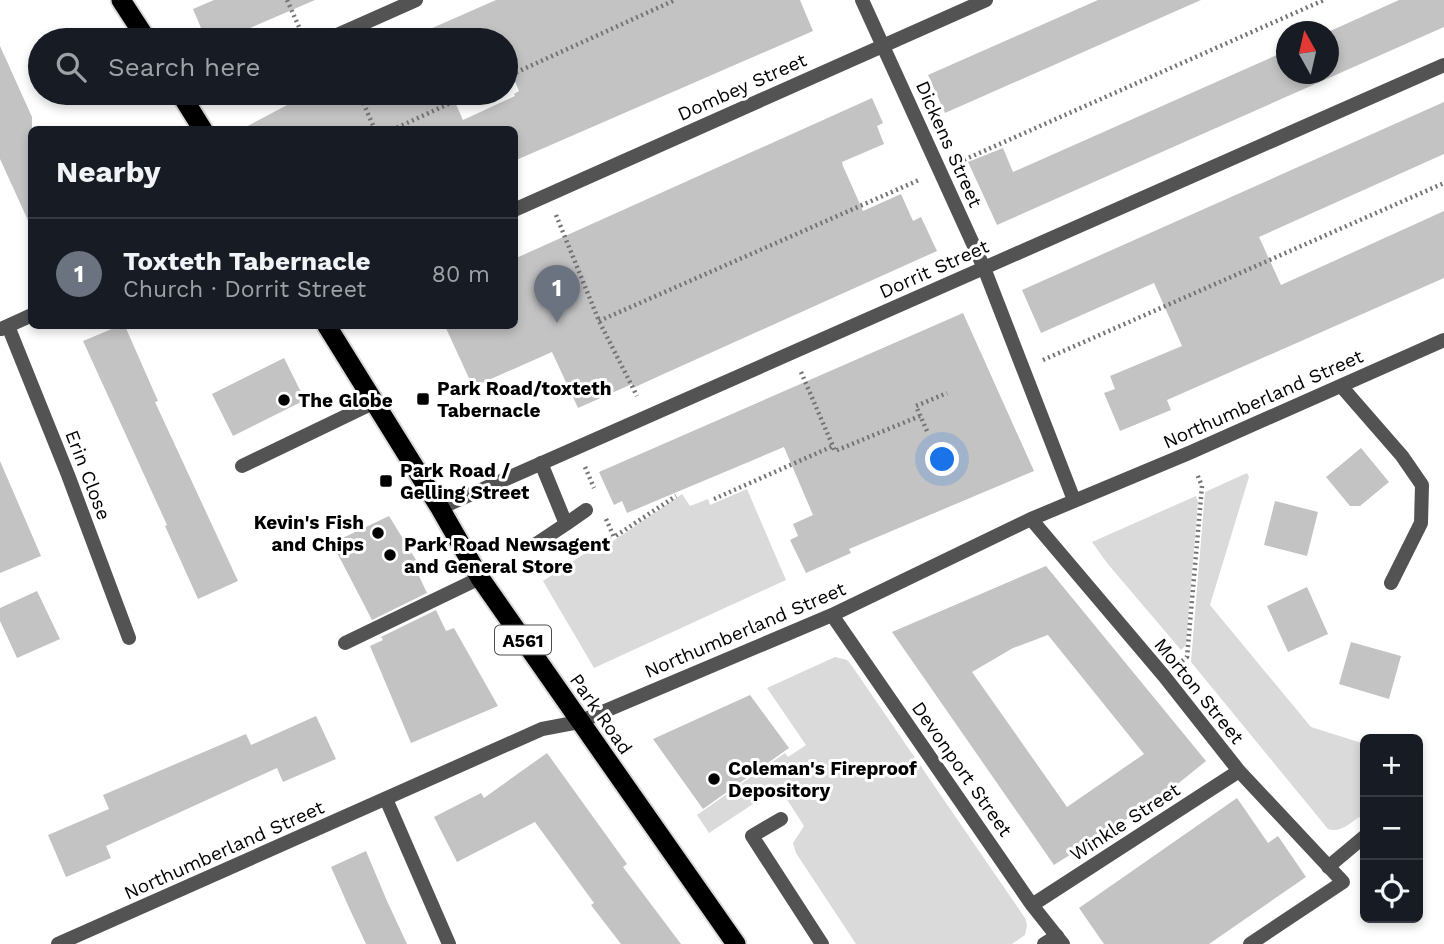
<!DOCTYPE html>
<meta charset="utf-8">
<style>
body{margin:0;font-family:"Work Sans",sans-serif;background:#20242c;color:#f1f3f6}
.controls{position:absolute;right:21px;bottom:21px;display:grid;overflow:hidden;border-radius:10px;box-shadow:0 4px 10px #0003}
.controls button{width:63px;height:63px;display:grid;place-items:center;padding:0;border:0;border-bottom:2px solid #363941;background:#171b24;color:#f1f3f6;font:35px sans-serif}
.compass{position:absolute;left:1276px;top:21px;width:63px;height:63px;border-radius:50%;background:#171b24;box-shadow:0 4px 10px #0003;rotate:352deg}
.you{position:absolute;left:943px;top:460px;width:24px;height:24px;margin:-18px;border:5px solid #fff;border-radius:50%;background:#1a73e8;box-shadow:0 0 0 10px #1a73e833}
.badge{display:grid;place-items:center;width:46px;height:46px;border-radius:50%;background:#1a73e8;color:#fff;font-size:23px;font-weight:700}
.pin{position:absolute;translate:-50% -58px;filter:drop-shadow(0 2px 4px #0008)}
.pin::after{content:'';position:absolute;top:37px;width:24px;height:21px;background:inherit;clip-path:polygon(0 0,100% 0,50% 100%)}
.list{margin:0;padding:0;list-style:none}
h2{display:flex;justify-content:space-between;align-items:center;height:91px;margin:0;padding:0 28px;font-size:30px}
h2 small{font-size:23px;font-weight:400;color:#9ea1a6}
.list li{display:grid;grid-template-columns:46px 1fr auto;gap:21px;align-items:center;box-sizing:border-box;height:112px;padding:0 28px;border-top:2px solid #363941}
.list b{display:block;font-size:26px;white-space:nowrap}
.list p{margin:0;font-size:23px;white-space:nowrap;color:#9ea1a6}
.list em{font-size:23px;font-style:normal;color:#9ea1a6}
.icon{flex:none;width:38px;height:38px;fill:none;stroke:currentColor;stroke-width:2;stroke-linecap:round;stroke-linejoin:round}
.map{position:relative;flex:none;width:1444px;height:944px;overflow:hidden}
.search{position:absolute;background:#171b24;box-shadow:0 4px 10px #0003;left:28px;top:28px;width:490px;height:77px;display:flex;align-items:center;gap:18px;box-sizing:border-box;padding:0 24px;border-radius:38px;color:#9ea1a6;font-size:26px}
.panel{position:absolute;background:#171b24;box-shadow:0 4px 10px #0003;left:28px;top:126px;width:490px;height:203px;border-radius:10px}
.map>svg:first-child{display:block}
</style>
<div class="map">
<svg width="1444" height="944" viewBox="0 0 1444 944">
<rect width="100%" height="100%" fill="#fff"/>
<path fill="#dadada" d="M1247,473L1249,477L1210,605L1311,727L1365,744V824L1359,817C1349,824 1340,833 1328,829L1191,662L1205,492Z
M747,489L786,580L594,668L543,581L611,536L613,541L682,494L690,506L708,499L710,505Z
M1196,496L1198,502L1186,645L1181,650L1107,563L1092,542Z
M835,657L847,660L852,666L1025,918L1027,925L1025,935L1012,944H856L796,853L793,843L804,826L779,787L709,833L697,815L785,753L788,757L806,745L767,688Z"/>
<path fill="#c3c3c3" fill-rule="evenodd" d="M214,0H315L222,40H206L193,9Z
M496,0H800L813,31L514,161V130H240L310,93H451L463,120L515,96L514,94L519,91L506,60V40H405Z
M1098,0H1201L945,113L928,75Z
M1399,0H1444V27L997,225L968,162L1003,148L1013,172L1286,51V74H1328V32Z
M0,46L32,117V229L0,159Z
M872,98L883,123L877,126L884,144L842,162L843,166L863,211L901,194L913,221L921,217L937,251L657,377L633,388L632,384L578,408L552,352L473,387L445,326H514V259Z
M1444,102V154L1259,237L1281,285L1444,211V278L1167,400L1171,410L1120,431L1104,393L1115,389L1110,376L1182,346L1154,283L1041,333L1022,290Z
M963,313L1034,471L849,549L851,553L806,573L790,540L798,536L793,524L813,515L784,447L627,513L622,501L614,505L599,472Z
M119,326H125L158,401L155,402L238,581L198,599L165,526L167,525L83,341Z
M284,358L305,400L233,436L212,394Z
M1361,448L1389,482L1360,506H1350L1326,477Z
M0,461L41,556L0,573Z
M1275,501L1318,512L1307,556L1264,545Z
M389,516L424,573L419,576L427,593L372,620L332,543Z
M1046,566L1206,761L1164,795L1054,865L892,632ZM1048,635L1144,754L1067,807L972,672L1013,648Z
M1307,587L1328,634L1288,652L1267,606Z
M37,591L60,639L17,658L0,621V608Z
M436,610L446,631L454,628L498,706L411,743L370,646L383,640L381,637Z
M1351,642L1401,656L1389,699L1339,684Z
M750,695L789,748L703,809L653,739Z
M316,716L336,759L283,782L277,768L106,846L111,858L66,877L48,835L109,809L103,795L246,734L251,745Z
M547,753L627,864L623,867L681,944H621L591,905L594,903L535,822L457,862L434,817L481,793L484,798Z
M1237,798L1268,843L1278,836L1306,877L1209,944H1104L1079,908Z
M366,851L387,901L407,944H366L351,912L331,867Z"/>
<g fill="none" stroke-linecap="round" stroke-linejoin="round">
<defs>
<path id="trunk" d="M121,0L147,40
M180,93L203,130
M327,326L440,508L480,578L736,944"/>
</defs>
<use href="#trunk" stroke="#dbdbdb" stroke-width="23"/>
<path stroke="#757575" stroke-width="4.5" stroke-dasharray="2 3.5" stroke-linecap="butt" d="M287,0L303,36
M506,77L675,0
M359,93L375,130
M392,130L472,93
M959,162L1324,0
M556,215L599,321L637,396
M599,321L919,180
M1043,360L1444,183
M801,372L835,451L920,416
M927,431L916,406L947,393
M585,467L594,488
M714,499L833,446
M606,519L614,537L676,496
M1182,661L1187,657L1202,486L1197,474"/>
<path stroke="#535353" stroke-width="14" d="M566,524L586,510
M536,544L566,524L541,463
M386,799L449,944
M781,819L752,836L822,944
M1044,944L1057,936"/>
<path stroke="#535353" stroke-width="14" d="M862,0L984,268L1074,500
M326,40L416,0
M186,102L208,93
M514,210L986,0
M8,326L68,475L129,638
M1,329L32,315
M1341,386L1402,456L1422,485L1421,523L1391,583
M242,466L373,403
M440,508L1444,65
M1031,519L1164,676L1239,771L1343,882L1250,944
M832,615L1032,905L1063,944
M345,643L480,578
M1328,867L1365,836
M1032,905L1239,771
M58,944L542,729L579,722L832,615L1031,519L1189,453L1444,340"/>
<use href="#trunk" stroke="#000" stroke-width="19"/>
</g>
<g fill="#000" stroke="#fff" stroke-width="2.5">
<rect x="416" y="392" width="14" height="14" rx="3.5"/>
<circle cx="284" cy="400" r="7"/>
<rect x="379" y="474" width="14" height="14" rx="3.5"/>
<circle cx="378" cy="533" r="7"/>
<circle cx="390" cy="555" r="7"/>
<circle cx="714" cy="779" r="7"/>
</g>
<g text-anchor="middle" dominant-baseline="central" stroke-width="6" stroke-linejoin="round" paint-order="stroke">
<rect fill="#fff" stroke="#4c4c4c" stroke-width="2" x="495" y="625.5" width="56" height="29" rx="5"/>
<g font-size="18" font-weight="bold" fill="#000">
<text x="523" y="640">A561</text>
</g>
<g font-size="19" fill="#000" stroke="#fff">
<text transform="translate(742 87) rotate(-24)">Dombey Street</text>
<text transform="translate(949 144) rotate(66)">Dickens Street</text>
<text transform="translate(934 269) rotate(-24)">Dorrit Street</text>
<text transform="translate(1263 399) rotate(-24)">Northumberland Street</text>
<text transform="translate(88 475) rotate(69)">Erin Close</text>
<text transform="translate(745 630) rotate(-23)">Northumberland Street</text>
<text transform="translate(1199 691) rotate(51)">Morton Street</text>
<text transform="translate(601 714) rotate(55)">Park Road</text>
<text transform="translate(962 769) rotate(55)">Devonport Street</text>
<text transform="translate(1125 822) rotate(-33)">Winkle Street</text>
<text transform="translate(224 850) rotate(-24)">Northumberland Street</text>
</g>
<g font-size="19" font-weight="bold" fill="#000" stroke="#fff" text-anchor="start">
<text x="437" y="388">Park Road/toxteth<tspan x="437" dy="22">Tabernacle</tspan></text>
<text x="298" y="400">The Globe</text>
<text x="400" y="470">Park Road /<tspan x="400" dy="22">Gelling Street</tspan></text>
<text x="364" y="522" text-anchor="end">Kevin's Fish<tspan x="364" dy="22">and Chips</tspan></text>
<text x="404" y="544">Park Road Newsagent<tspan x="404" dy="22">and General Store</tspan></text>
<text x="728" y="768">Coleman's Fireproof<tspan x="728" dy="22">Depository</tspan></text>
</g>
</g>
</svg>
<div class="controls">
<button>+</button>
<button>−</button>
<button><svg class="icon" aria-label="locate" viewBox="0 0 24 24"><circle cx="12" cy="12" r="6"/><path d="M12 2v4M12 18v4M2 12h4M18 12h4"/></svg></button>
</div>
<svg class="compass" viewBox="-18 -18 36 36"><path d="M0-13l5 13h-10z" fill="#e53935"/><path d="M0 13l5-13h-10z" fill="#9ea1a6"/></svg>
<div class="you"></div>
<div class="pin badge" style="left:557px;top:323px;background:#6b7280">1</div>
<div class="search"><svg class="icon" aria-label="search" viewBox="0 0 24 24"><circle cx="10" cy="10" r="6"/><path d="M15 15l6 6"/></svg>Search here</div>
<section class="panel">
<h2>Nearby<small></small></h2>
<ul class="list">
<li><span class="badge" style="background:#6b7280">1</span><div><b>Toxteth Tabernacle</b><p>Church · Dorrit Street</p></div><em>80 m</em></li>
</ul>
</section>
</div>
